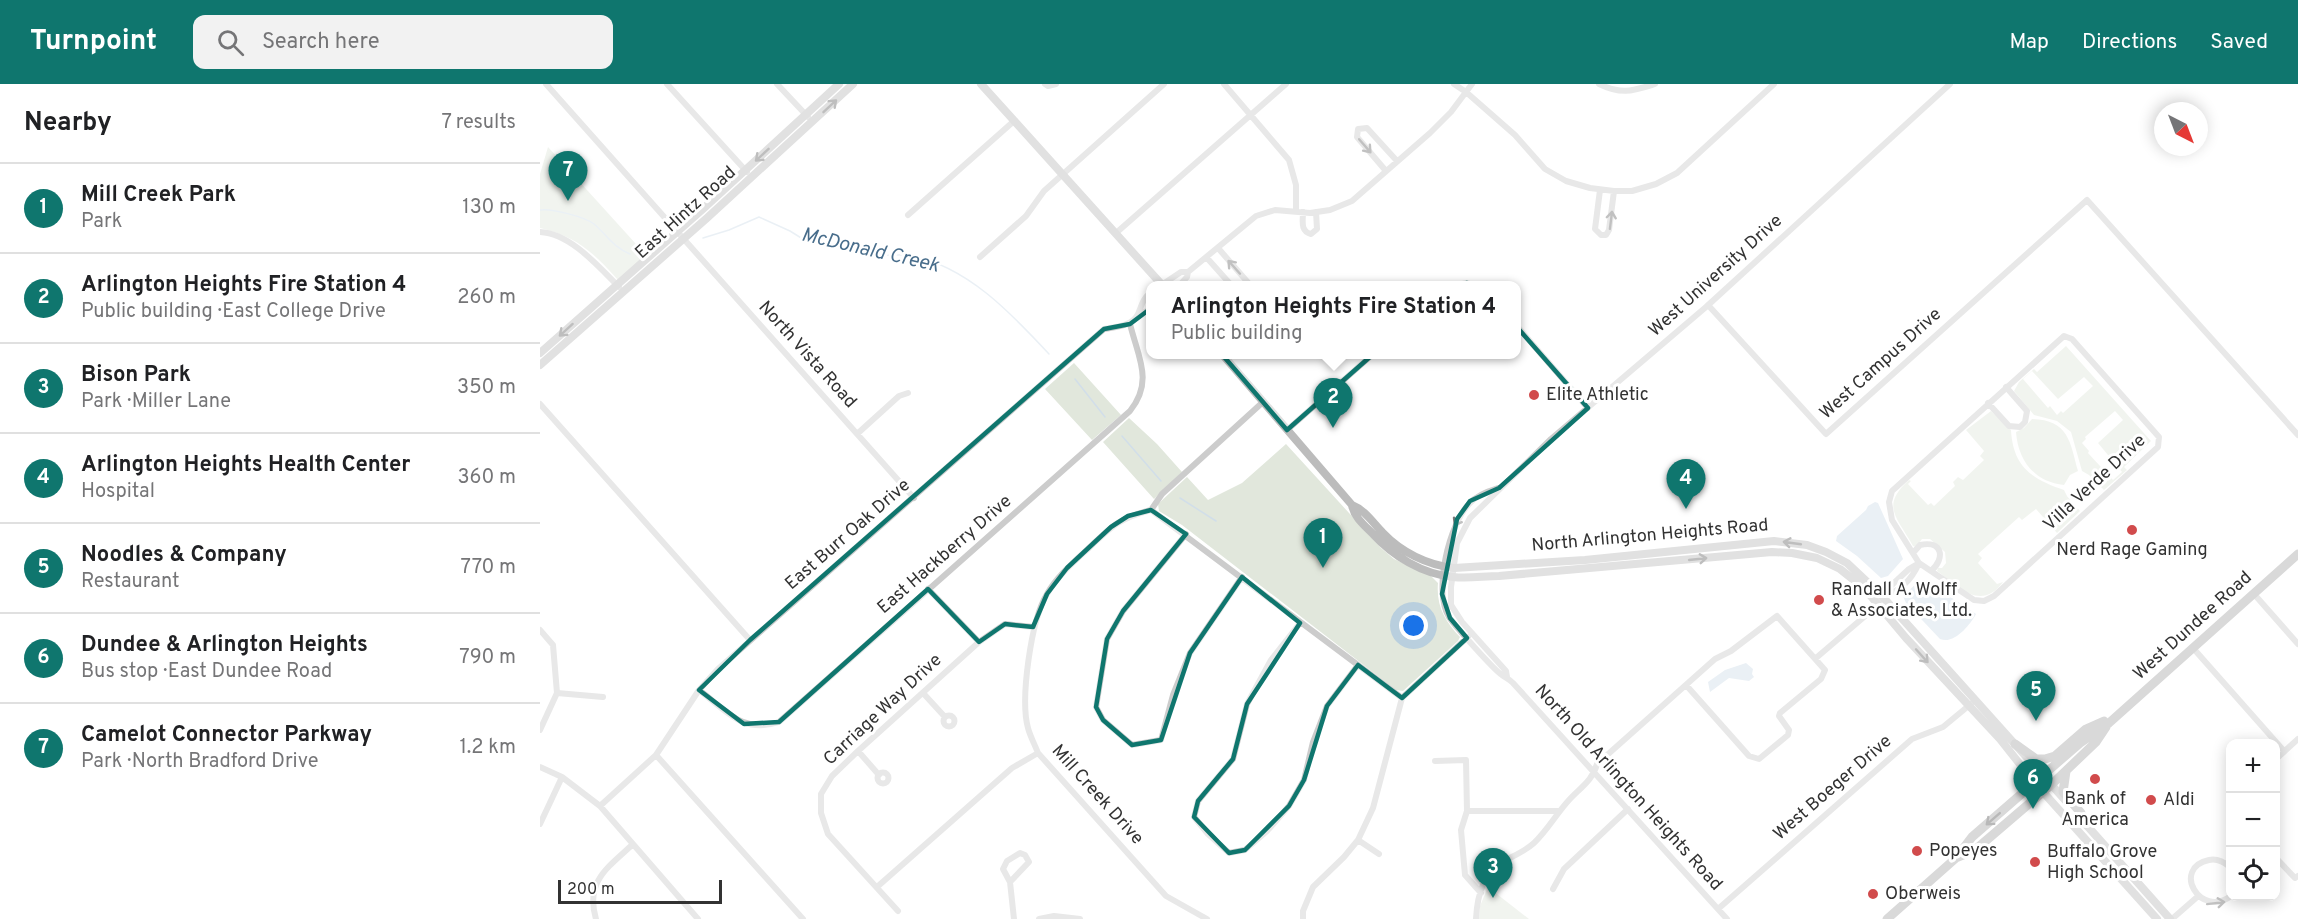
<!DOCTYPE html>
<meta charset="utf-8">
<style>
body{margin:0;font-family:Overpass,sans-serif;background:#f2f2f2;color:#202124}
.controls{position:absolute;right:18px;bottom:18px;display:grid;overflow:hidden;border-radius:12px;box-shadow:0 3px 15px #0003}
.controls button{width:54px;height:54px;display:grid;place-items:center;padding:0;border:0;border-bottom:2px solid #e0e0e0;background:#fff;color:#202124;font:30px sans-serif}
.compass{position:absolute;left:1614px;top:18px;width:54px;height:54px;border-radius:50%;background:#fff;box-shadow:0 3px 15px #0003;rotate:138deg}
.scale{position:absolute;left:18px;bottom:15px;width:164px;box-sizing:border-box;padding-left:6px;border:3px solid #323232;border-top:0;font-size:16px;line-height:21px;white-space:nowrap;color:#323232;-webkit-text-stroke:4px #fff;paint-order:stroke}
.you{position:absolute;left:874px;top:542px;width:21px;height:21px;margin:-15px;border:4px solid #fff;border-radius:50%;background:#1a73e8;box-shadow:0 0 0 9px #1a73e833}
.badge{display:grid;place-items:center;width:39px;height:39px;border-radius:50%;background:#0f766e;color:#fff;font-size:20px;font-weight:700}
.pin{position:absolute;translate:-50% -50px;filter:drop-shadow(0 2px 3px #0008)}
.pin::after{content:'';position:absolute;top:32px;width:21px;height:18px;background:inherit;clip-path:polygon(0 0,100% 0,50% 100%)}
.popup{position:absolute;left:606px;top:197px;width:375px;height:78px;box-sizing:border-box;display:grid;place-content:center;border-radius:12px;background:#fff;filter:drop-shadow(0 2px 4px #0005);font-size:20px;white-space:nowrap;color:#757577}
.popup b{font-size:22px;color:#202124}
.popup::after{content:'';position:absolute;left:50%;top:100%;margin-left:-12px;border:12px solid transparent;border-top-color:#fff}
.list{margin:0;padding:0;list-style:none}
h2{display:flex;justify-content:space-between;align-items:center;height:78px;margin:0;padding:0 24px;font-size:26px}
h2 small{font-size:20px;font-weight:400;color:#757577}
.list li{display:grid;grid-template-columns:39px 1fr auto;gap:18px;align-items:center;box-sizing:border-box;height:90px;padding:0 24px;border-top:2px solid #e0e0e0}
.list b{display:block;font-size:22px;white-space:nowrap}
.list p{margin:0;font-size:20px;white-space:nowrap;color:#757577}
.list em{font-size:20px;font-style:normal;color:#757577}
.icon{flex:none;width:33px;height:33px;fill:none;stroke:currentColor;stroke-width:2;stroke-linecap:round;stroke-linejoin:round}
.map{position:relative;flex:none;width:1758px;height:835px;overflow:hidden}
header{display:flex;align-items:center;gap:36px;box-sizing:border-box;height:84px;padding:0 30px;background:#0f766e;color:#fff}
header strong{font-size:28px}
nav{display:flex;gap:33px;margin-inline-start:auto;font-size:21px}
.search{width:420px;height:54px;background:#f2f2f2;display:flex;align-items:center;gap:15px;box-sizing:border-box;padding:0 21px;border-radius:12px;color:#757577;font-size:22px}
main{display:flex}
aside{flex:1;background:#fff}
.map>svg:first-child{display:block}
</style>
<header>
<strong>Turnpoint</strong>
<div class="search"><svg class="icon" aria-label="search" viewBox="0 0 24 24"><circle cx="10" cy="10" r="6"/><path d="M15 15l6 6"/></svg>Search here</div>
<nav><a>Map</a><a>Directions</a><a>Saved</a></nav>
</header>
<main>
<aside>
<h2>Nearby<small>7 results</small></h2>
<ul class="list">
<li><span class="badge">1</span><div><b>Mill Creek Park</b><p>Park</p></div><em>130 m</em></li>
<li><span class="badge">2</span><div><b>Arlington Heights Fire Station 4</b><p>Public building · East College Drive</p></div><em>260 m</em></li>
<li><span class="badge">3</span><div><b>Bison Park</b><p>Park · Miller Lane</p></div><em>350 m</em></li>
<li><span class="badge">4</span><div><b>Arlington Heights Health Center</b><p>Hospital</p></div><em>360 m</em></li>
<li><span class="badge">5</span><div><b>Noodles &amp; Company</b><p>Restaurant</p></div><em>770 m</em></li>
<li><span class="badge">6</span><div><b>Dundee &amp; Arlington Heights</b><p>Bus stop · East Dundee Road</p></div><em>790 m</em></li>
<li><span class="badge">7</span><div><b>Camelot Connector Parkway</b><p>Park · North Bradford Drive</p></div><em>1.2 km</em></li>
</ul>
</aside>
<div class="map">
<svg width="1758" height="835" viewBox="0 0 1758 835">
<rect width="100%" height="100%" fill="#fff"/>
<path fill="#e1e7dc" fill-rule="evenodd" d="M8,63L106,171L78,196C54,169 36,152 0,144V90Z
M1526,262L1611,357L1584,383L1587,386L1564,406L1549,391L1542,387L1531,348L1517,337L1494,331L1474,307L1479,298L1494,285L1497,288ZM1492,287L1518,315L1544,293L1553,302L1523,329L1521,327L1517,331L1510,322L1508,324L1483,295ZM1575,327L1583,336L1558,359L1582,388L1573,396L1548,369L1549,367L1542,359L1546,355L1545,353Z
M534,279L581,331L552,356L505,305Z
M1451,327L1471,346C1473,383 1492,395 1524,406L1527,412L1540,427L1517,449L1496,425L1482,436L1479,433L1438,470L1442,474L1438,479L1457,500L1463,498C1441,528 1419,503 1397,487L1398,484H1402L1406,479L1405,468L1390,455H1382L1376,463L1373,462C1357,433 1340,422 1369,396L1371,397L1368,400L1388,421L1391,419L1394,422L1415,402L1413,398L1418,393L1423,396L1444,376L1440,372L1444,367L1426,346Z
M589,334L617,360L642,388L614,415L563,358Z
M1492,335C1529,336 1530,358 1538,387L1530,391L1524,401C1494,398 1478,376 1476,348L1484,344Z
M746,360L841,464L854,475L891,492L898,499C896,522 905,537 920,553L918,557L863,607L856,606L642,441L619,427L618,420L647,393L668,416L702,399Z
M948,803L989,835H939L940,822Z"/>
<path fill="#d1dee9" d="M1335,418L1338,419L1363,475L1348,492L1341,494L1317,472L1296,457L1297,452L1326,426L1328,422Z
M1385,496L1436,530C1430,541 1414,561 1400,555L1366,519L1363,512L1379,497Z
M1206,579L1213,585L1212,590L1214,593L1209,597L1189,594L1170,608L1168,598L1185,586Z"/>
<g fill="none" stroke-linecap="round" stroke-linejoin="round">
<path stroke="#d1dee9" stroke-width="1.5" d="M0,126C11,124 45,133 54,140C67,151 73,163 90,170
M163,154L189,146L219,133L250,147L266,157C282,153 295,162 310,165C316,166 322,165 328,166C334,168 340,171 346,171C353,172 362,170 369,171C427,182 471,229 509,270
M535,295L565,333
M582,352L621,397
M640,414L676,437"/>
<path stroke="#ccc" stroke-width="6" d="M6,0L374,414
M127,0L207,88
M237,0L268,33
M505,0L508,2L516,0
M684,0L749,76L756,101V127
M914,0L926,8L975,51L1005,85L1026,97L1050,104L1074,107H1092L1116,100L1137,89L1234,0
M1059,0C1082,11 1092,7 1115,0
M846,87L817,53L818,45L827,44L857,77
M1060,106L1055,145L1061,151H1066L1069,146L1074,107
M763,128C763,137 760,147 771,150L777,145L776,128
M368,131L474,37
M0,148C30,149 59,183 79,203
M576,149L746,0
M678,164L711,202
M440,173L486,132L504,107L624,0
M667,174L692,202
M620,202L641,188H648L716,132L735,126L770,129L790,126L812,117L890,49L911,28L932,0
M639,202L647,193L648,188
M914,202L927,199L936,202
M1168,221L1286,350L1547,116L1758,351
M598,230L610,226
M976,241L1048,324
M1524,252L1532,255L1619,353L1618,363L1454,512L1444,517L1434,516L1379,479L1352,436L1349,418L1352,407Z
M1448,319L1469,342L1480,343L1485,338L1487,327L1466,303
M0,320L210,556
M747,346L833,270
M317,350L359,312L368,309
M958,404C948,407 937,411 930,419C909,439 893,507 909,533C915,542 954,586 962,591C966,594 969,595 973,599L1187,835
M611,426L862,614
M646,450L583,527L567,555L556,623L563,636L592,661L621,656L633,611L650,569L702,493
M1373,469L1380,461C1402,456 1406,474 1391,487
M1379,479C1372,495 1359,510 1341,511L1369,485Z
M388,505L439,558
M1714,510L1758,560
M760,539L731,576L707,620L693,675L658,717L654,733L668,750L689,769L705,766L727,747L749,722L764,696L773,658L787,622L818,581
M0,546L13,561L17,609L0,646
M1653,564L1744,667
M1276,574L1338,521L1339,517
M967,593L966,587L922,538L911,521V503L917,459L930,434L1011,355L1166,223L1410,0
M159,606C187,627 202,650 239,638L590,327C614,297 598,273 590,240
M17,609L63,613
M383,609L405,633
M403.5 637a5.5 5.5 0 1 1 11 0a5.5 5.5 0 1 1-11 0Z
M318,667L339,691
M116,671L263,835
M1736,675L1758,655
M895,677L926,676L927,727L921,746L925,791L941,809
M0,683L22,693L60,722L158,835
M337.5 694a5.5 5.5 0 1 1 11 0a5.5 5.5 0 1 1-11 0Z
M1690,717V721
M60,722L116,671L159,606L178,585L564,245C575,243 593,242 598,230C602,221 602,216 610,209
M927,727H1019
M0,740L22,693
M818,756L839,770
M1736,774L1755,794L1758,792
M1690,783C1684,778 1677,774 1669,776C1631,784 1660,835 1691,812
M470,798L489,778L485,771L480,769L467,777L463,785L470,798L474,835
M337,803L472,684L498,669
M1013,805L1024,785L1088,725
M1178,825L1372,655L1403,643L1432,619
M358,827L288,750L281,729V710L292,692L318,667L439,558L465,540L493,543
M56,835C45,798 67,784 92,761
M499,835L514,832L540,835
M667,835L626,812L498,669C495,661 490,652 488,644C480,615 491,536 507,510C517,492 535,477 550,463C573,441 580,434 611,426L622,410L723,318
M763,835V827L773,803L804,773L818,756L833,724L862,614L928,553
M936,835C937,814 942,790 962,778C973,772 984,768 994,759C1007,747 1017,729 1029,716C1040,704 1053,696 1057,680L1175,575L1191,567L1237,532L1285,586L1281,595L1240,629L1239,632L1249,646L1248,651L1219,675L1209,672L1146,601
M1632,835L1656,814"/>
<path stroke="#bcbcbc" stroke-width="8" d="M441,0L623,202
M0,269L164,124L299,0
M682,270L812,421C814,433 824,441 833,450C853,472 882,490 913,493C928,495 944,492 959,492L1232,468L1252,469L1277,474L1300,485L1324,504L1366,554L1460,655L1494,698L1617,835
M0,281L167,134L313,0
M812,421C825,426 833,439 843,449C861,468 887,481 914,484L1045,476L1234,457L1267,461L1286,468L1307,479L1341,511L1526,717
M1542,736L1630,835"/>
<path stroke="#aaa" stroke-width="9" d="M1475,660L1496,675H1505L1515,672L1546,645L1564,637
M1526,687L1523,708L1541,729L1545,740
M1418,773L1435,766L1511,701L1556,658L1566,643
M1347,835L1416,774L1432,753L1540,659L1569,639L1758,470"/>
</g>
<defs><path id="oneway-shaft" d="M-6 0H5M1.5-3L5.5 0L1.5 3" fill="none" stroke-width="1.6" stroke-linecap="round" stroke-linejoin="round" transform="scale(1.5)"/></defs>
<g stroke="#707070">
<use href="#oneway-shaft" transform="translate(290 22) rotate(-43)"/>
<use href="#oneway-shaft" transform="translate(222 71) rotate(137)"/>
<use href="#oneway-shaft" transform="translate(26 246) rotate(138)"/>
<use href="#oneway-shaft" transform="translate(1252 459) rotate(-172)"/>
<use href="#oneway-shaft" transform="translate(1158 475) rotate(-6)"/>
<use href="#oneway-shaft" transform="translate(1382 572) rotate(48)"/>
</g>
<g stroke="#777">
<use href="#oneway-shaft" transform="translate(825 62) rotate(49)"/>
<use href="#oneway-shaft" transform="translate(1071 136) rotate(-83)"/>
<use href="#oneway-shaft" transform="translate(694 183) rotate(-132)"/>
<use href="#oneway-shaft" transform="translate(919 434) rotate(120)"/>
<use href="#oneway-shaft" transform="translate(1676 819) rotate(-7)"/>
</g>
<use stroke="#626262" href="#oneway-shaft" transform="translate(1453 735) rotate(139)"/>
<path d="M0 0H1758V835H0ZM927,199L948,210L1048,324L959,404L930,417L917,435L902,510L910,534L927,554L862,614L818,581L787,622L764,696L749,722L705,766L689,769L654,733L658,717L693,675L707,620L760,539L702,493L650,569L621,656L592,661L563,636L556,623L567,555L583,527L646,450L611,426L588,432L571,443L527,484L507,510L493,543L465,540L439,558L388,505L239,638L204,640L159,606L210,556L564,245L590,240L630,210L747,346L908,204Z" fill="#fff" fill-opacity=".55" fill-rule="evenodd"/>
<path fill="none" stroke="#0f766e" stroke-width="4.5" stroke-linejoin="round" d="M927,199L948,210L1048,324L959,404L930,417L917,435L902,510L910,534L927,554L862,614L818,581L787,622L764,696L749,722L705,766L689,769L654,733L658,717L693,675L707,620L760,539L702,493L650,569L621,656L592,661L563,636L556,623L567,555L583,527L646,450L611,426L588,432L571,443L527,484L507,510L493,543L465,540L439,558L388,505L239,638L204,640L159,606L210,556L564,245L590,240L630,210L747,346L908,204Z"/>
<g fill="#d14b4c" stroke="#fff" stroke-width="2">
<circle cx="994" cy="311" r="6"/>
<circle cx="1592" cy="446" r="6"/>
<circle cx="1279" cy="516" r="6"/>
<circle cx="1555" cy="695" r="6"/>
<circle cx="1611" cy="716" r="6"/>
<circle cx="1377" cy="767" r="6"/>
<circle cx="1495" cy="778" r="6"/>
<circle cx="1333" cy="810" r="6"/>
</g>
<g text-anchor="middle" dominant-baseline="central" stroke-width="6" stroke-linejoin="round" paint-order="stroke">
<g font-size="18" fill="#323232" stroke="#fff">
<text transform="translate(146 129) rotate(-42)">East Hintz Road</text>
<text transform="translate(1176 192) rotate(-42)">West University Drive</text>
<text transform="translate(267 271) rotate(48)">North Vista Road</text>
<text transform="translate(1341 280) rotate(-42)">West Campus Drive</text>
<text transform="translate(1555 399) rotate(-43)">Villa Verde Drive</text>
<text transform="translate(308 451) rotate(-41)">East Burr Oak Drive</text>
<text transform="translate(1110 452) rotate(-5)">North Arlington Heights Road</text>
<text transform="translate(405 471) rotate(-41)">East Hackberry Drive</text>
<text transform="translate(1653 542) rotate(-42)">West Dundee Road</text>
<text transform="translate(343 626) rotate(-43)">Carriage Way Drive</text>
<text transform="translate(1088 704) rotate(48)">North Old Arlington Heights Road</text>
<text transform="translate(1293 704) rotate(-41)">West Boeger Drive</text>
<text transform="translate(557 711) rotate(48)">Mill Creek Drive</text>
</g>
<g font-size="18" fill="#323232" stroke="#fff" text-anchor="start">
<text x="1006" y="311">Elite Athletic</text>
<text x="1592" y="466" text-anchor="middle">Nerd Rage Gaming</text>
<text x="1291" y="506">Randall A. Wolff<tspan x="1291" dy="21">&amp; Associates, Ltd.</tspan></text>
<text x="1555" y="715" text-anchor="middle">Bank of<tspan x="1555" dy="21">America</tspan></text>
<text x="1623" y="716">Aldi</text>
<text x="1389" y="767">Popeyes</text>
<text x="1507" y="768">Buffalo Grove<tspan x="1507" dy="21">High School</tspan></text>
<text x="1345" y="810">Oberweis</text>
</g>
<g font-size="20" font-style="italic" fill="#486d8b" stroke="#fff">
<text transform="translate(330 167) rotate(13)">McDonald Creek</text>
</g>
</g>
</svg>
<div class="controls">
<button>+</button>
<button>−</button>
<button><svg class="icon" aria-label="locate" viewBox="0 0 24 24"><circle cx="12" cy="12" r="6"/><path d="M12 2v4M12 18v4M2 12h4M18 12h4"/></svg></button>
</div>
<svg class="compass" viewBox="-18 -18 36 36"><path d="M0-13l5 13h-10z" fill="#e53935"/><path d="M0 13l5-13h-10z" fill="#757577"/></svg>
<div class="scale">200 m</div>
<div class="you"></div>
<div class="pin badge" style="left:783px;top:484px">1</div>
<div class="pin badge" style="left:793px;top:344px">2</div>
<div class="popup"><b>Arlington Heights Fire Station 4</b>Public building</div>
<div class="pin badge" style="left:953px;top:814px">3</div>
<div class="pin badge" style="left:1146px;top:425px">4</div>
<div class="pin badge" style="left:1496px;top:637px">5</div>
<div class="pin badge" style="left:1493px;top:725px">6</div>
<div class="pin badge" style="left:28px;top:117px">7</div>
</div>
</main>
